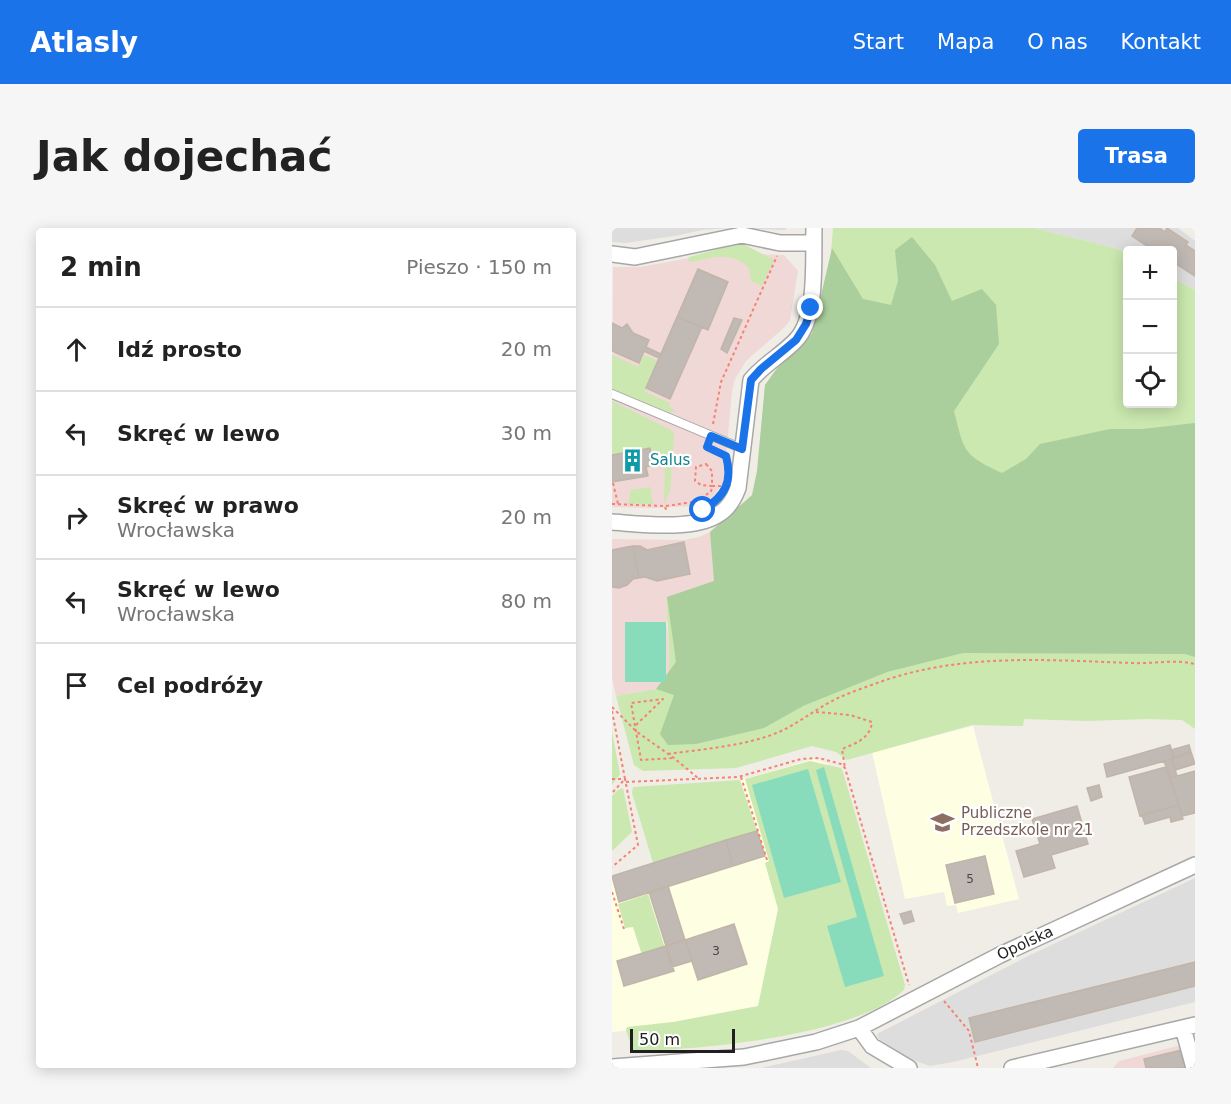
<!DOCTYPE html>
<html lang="pl">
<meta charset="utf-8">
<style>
body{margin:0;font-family:"DejaVu Sans",sans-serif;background:#f6f6f6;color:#222}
.controls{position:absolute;right:18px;top:18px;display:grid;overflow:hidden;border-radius:6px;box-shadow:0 3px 15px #0003}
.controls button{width:54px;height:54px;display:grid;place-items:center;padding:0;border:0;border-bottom:2px solid #e0e0e0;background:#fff;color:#222;font:30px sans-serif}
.scale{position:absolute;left:18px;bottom:15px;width:105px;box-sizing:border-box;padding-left:6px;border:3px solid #202020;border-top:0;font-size:16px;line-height:21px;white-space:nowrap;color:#202020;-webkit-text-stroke:4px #fff;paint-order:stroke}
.stop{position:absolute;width:18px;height:18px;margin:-14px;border:4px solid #1a73e8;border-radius:50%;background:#fff}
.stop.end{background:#1a73e8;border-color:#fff;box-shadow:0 2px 6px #0008}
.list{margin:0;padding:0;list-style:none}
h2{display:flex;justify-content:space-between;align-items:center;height:78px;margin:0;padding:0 24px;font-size:26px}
h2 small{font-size:20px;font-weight:400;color:#767676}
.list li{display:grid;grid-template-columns:39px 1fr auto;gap:18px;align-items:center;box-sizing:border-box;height:84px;padding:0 24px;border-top:2px solid #e0e0e0}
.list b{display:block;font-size:22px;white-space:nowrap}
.list p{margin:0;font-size:20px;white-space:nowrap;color:#767676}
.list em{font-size:20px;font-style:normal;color:#767676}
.icon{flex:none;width:33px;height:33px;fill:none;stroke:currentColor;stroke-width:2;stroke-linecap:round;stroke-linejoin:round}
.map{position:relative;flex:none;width:583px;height:840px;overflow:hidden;border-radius:6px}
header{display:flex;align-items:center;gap:36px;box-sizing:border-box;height:84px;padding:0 30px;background:#1a73e8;color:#fff}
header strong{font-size:28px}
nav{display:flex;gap:33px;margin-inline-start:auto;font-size:21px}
.intro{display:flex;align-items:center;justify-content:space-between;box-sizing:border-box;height:144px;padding:0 36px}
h1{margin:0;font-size:42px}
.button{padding:15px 27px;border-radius:6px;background:#1a73e8;color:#fff;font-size:21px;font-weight:700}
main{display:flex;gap:36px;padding:0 36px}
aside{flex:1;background:#fff;border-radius:6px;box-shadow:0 3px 15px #0003}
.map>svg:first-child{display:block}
</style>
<header>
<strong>Atlasly</strong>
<nav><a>Start</a><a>Mapa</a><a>O nas</a><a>Kontakt</a></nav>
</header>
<div class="intro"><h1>Jak dojechać</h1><a class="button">Trasa</a></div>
<main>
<aside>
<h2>2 min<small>Pieszo · 150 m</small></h2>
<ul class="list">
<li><svg class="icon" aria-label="ahead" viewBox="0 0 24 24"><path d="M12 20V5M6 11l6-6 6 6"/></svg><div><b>Idź prosto</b></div><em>20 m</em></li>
<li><svg class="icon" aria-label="left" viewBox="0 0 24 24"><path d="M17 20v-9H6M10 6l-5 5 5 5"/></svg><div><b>Skręć w lewo</b></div><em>30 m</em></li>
<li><svg class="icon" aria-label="right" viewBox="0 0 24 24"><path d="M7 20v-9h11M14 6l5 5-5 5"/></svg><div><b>Skręć w prawo</b><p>Wrocławska</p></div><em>20 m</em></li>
<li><svg class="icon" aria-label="left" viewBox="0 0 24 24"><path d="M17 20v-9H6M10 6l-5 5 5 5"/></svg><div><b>Skręć w lewo</b><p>Wrocławska</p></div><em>80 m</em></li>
<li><svg class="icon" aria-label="arrive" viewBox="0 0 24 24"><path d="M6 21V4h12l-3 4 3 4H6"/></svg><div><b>Cel podróży</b></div></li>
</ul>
</aside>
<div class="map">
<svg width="583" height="840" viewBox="0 0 583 840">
<rect width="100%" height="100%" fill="#f0ede7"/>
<path fill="#dedddd" d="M0,0H175L173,2L119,0L90,2L63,8L13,15L0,14Z
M421,0H566L583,13V62L561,50L560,22H516L515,26L507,21Z
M583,650V774L341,834L318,838L295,830L267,811L265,806L416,728Z
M229,822L236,823L259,840H149Z"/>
<path fill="#f0d8d7" d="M120,25L172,27L186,43L178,92L173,99L134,133L123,151L120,163L112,253L102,268L91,275L82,278L43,280L0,279L1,39H28L93,27Z
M98,304L102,353L54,394L59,430L56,450L44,461L4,468L0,449V311L72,312L87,309Z
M581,814L583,840H501L507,833Z"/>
<path fill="#fefee2" d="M361,498L407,671L346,685L344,677L335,678L332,664L293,671L260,524Z
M202,531L216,536L279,745L196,784L0,804V648L144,603L128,552Z"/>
<path fill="#cae8af" d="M221,0H421L507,21L515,26L516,176H560L561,50L583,62V501L570,492L535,491L475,493L412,491L411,498L360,497L235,532L224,524L200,518L124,540L31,543L22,537L4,468L44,461L56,450C60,423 54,397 55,369L102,353L98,304L138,272L142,264L145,248L153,157L215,72Z
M123,12L162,32L150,58L139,53L137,40C121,23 100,29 80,34L76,33L77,29L103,22Z
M0,127L26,139L32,127L46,133L33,164L58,175L57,179L64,183L55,185L0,161Z
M0,173L61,203L62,208L58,263L52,276L53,233L39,234L0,230Z
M38,259L41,276H16L19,262Z
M0,503L8,546L0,557Z
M198,533L229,540L231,544L291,750L293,757L292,762C244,808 87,822 21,823L14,802L15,799L61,794L146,778L166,681L153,635L157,633L133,551Z
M128,552L145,603L41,635L20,565L21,559Z
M11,560L20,604L0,623V568L6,562Z
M36,666L53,720L30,727L21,699L13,700L6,676Z"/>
<path fill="#abce9d" d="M300,9L323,37L340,73L370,61L384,77L387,116L342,183C352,223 351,227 390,245L414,231L428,216L498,201H530L583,195V429L573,426L351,425L275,444L191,478L152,500L84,516L56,517L48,506L62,467L44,461L64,434L55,369L102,353L98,304L140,267L145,243L153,157L176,125L200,106L220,20L251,71L279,77L286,53L283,22Z"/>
<path fill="#88dcbc" d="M13,394H54V454H13Z
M212,539L272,748L233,759L215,698L245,689L204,542Z
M196,541L229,654L172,670L140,557Z"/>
<path fill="#c1b9b3" stroke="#c1b4a9" stroke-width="1.5" d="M525,0H547L553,4L555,0L576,14L574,17L583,23V48L563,35L560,37V22H541L520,8Z
M86,41L116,54L96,102L65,89Z
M65,89L90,99L58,171L34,160Z
M122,90L130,92L115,125L109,121Z
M0,95L10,100L15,96L21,105L37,112L34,119L49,126L47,130L32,123L27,135L0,123Z
M38,220L41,237L34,239L36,248L0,254V227Z
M72,314L78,346L45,353L33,349L27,350L21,318H28L35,322Z
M21,318L27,350L21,351L15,357L7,360L0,359V322Z
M558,517L562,530L560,531L495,549L492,536Z
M577,517L579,524L562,530L559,522Z
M579,524L583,536L563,542L560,530Z
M560,531L565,548L558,550L552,533Z
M554,539L567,577L528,588L517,549Z
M583,543V585L570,588L558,550Z
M487,557L490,569L479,573L475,560Z
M567,577L571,591L559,594L558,589L533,596L530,587Z
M465,578L476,616L439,627L443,640L412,649L404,623L428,616L420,591Z
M145,603L153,628L121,638L114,612Z
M114,612L121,638L7,674L0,648Z
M373,628L382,666L343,675L334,637Z
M56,658L73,712L54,718L37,664Z
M299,683L302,693L292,696L288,686Z
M122,696L135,736L86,752L73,712Z
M73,712L80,733L60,739L54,718Z
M54,718L62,743L12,758L5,733Z
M583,734V758L363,814L357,790Z
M570,822L575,840H534L532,831Z"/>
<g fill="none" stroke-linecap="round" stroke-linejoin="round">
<defs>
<path id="lane" d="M0,166L131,221"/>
<path id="street" d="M0,26L23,29L130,7L168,15H202
M0,294C29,296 82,303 107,286C117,280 122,271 126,260L139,152C152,136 170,127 184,112C206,89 201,31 202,0
M247,800L260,818L297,840
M571,800L582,840
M0,839L132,829L204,814L247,800L388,727L583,637
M400,840L583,797"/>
</defs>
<use href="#lane" stroke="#a7a7a7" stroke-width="10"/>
<use href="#street" stroke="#a7a7a7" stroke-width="18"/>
<path stroke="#f58273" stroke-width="2" stroke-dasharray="3 3" stroke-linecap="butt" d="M101,196L109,154L165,28
M101,221L114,228
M94,236L100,243V258L89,257L83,253L84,239Z
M1,255L6,276
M0,276L53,278L54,282
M54,278L81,274L99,264L100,258H113
M0,479L25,504L62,530L87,551
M0,483L13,551L0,565
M204,484L238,487L260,494C258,511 244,515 230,521L233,540
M24,497L51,471L19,475L29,532L62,530
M56,526C91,521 134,518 167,504C187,495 205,480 226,470C239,464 254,459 268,454C349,425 435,432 520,435C541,436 562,431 583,436
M129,549L155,632
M0,551H13L26,617L0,639
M14,554L126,549L189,531L207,530L229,536L233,540L297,757
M0,664L12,701
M332,773L357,803L366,840"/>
<use href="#lane" stroke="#fff" stroke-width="8"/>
<use href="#street" stroke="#fff" stroke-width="15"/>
</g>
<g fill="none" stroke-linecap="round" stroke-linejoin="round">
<path stroke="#1a73e8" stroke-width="8" d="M91,282C113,268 121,254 114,228L95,219L99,208L130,221L139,152L149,141L184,112L194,96L199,80"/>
</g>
<defs>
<symbol id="building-bare" viewBox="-9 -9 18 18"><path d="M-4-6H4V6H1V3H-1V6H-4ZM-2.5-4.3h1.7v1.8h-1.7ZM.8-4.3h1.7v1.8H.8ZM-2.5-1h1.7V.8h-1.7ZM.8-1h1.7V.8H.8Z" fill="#0f9aa8" stroke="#fff" stroke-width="2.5" paint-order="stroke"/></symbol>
<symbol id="school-bare" viewBox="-9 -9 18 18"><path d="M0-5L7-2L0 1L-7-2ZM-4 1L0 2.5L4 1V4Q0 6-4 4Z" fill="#8d6e63" stroke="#fff" stroke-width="2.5" paint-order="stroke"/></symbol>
</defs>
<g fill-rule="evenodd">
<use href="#building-bare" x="4" y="216" width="33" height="33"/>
<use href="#school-bare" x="314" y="578" width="33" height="33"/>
</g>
<g text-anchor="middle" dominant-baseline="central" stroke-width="4.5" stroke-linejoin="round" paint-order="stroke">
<g font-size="12" fill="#484645">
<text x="358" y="651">5</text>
<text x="104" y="723">3</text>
</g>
<g font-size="15" fill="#0d838f" stroke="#fff" text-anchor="start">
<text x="38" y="232">Salus</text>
</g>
<g font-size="15" fill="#785e54" stroke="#fff" text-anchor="start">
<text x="349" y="585">Publiczne<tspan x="349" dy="17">Przedszkole nr 21</tspan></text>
</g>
<g font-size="15" fill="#202020" stroke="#fff">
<text transform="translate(413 715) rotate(-25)">Opolska</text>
</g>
</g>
</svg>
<div class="controls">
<button>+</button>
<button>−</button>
<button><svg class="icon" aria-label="locate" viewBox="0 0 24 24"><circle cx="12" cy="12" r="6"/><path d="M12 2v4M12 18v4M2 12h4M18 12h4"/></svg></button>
</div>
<div class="scale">50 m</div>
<div class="stop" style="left:91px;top:282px"></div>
<div class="stop end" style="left:199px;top:80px"></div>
</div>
</main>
